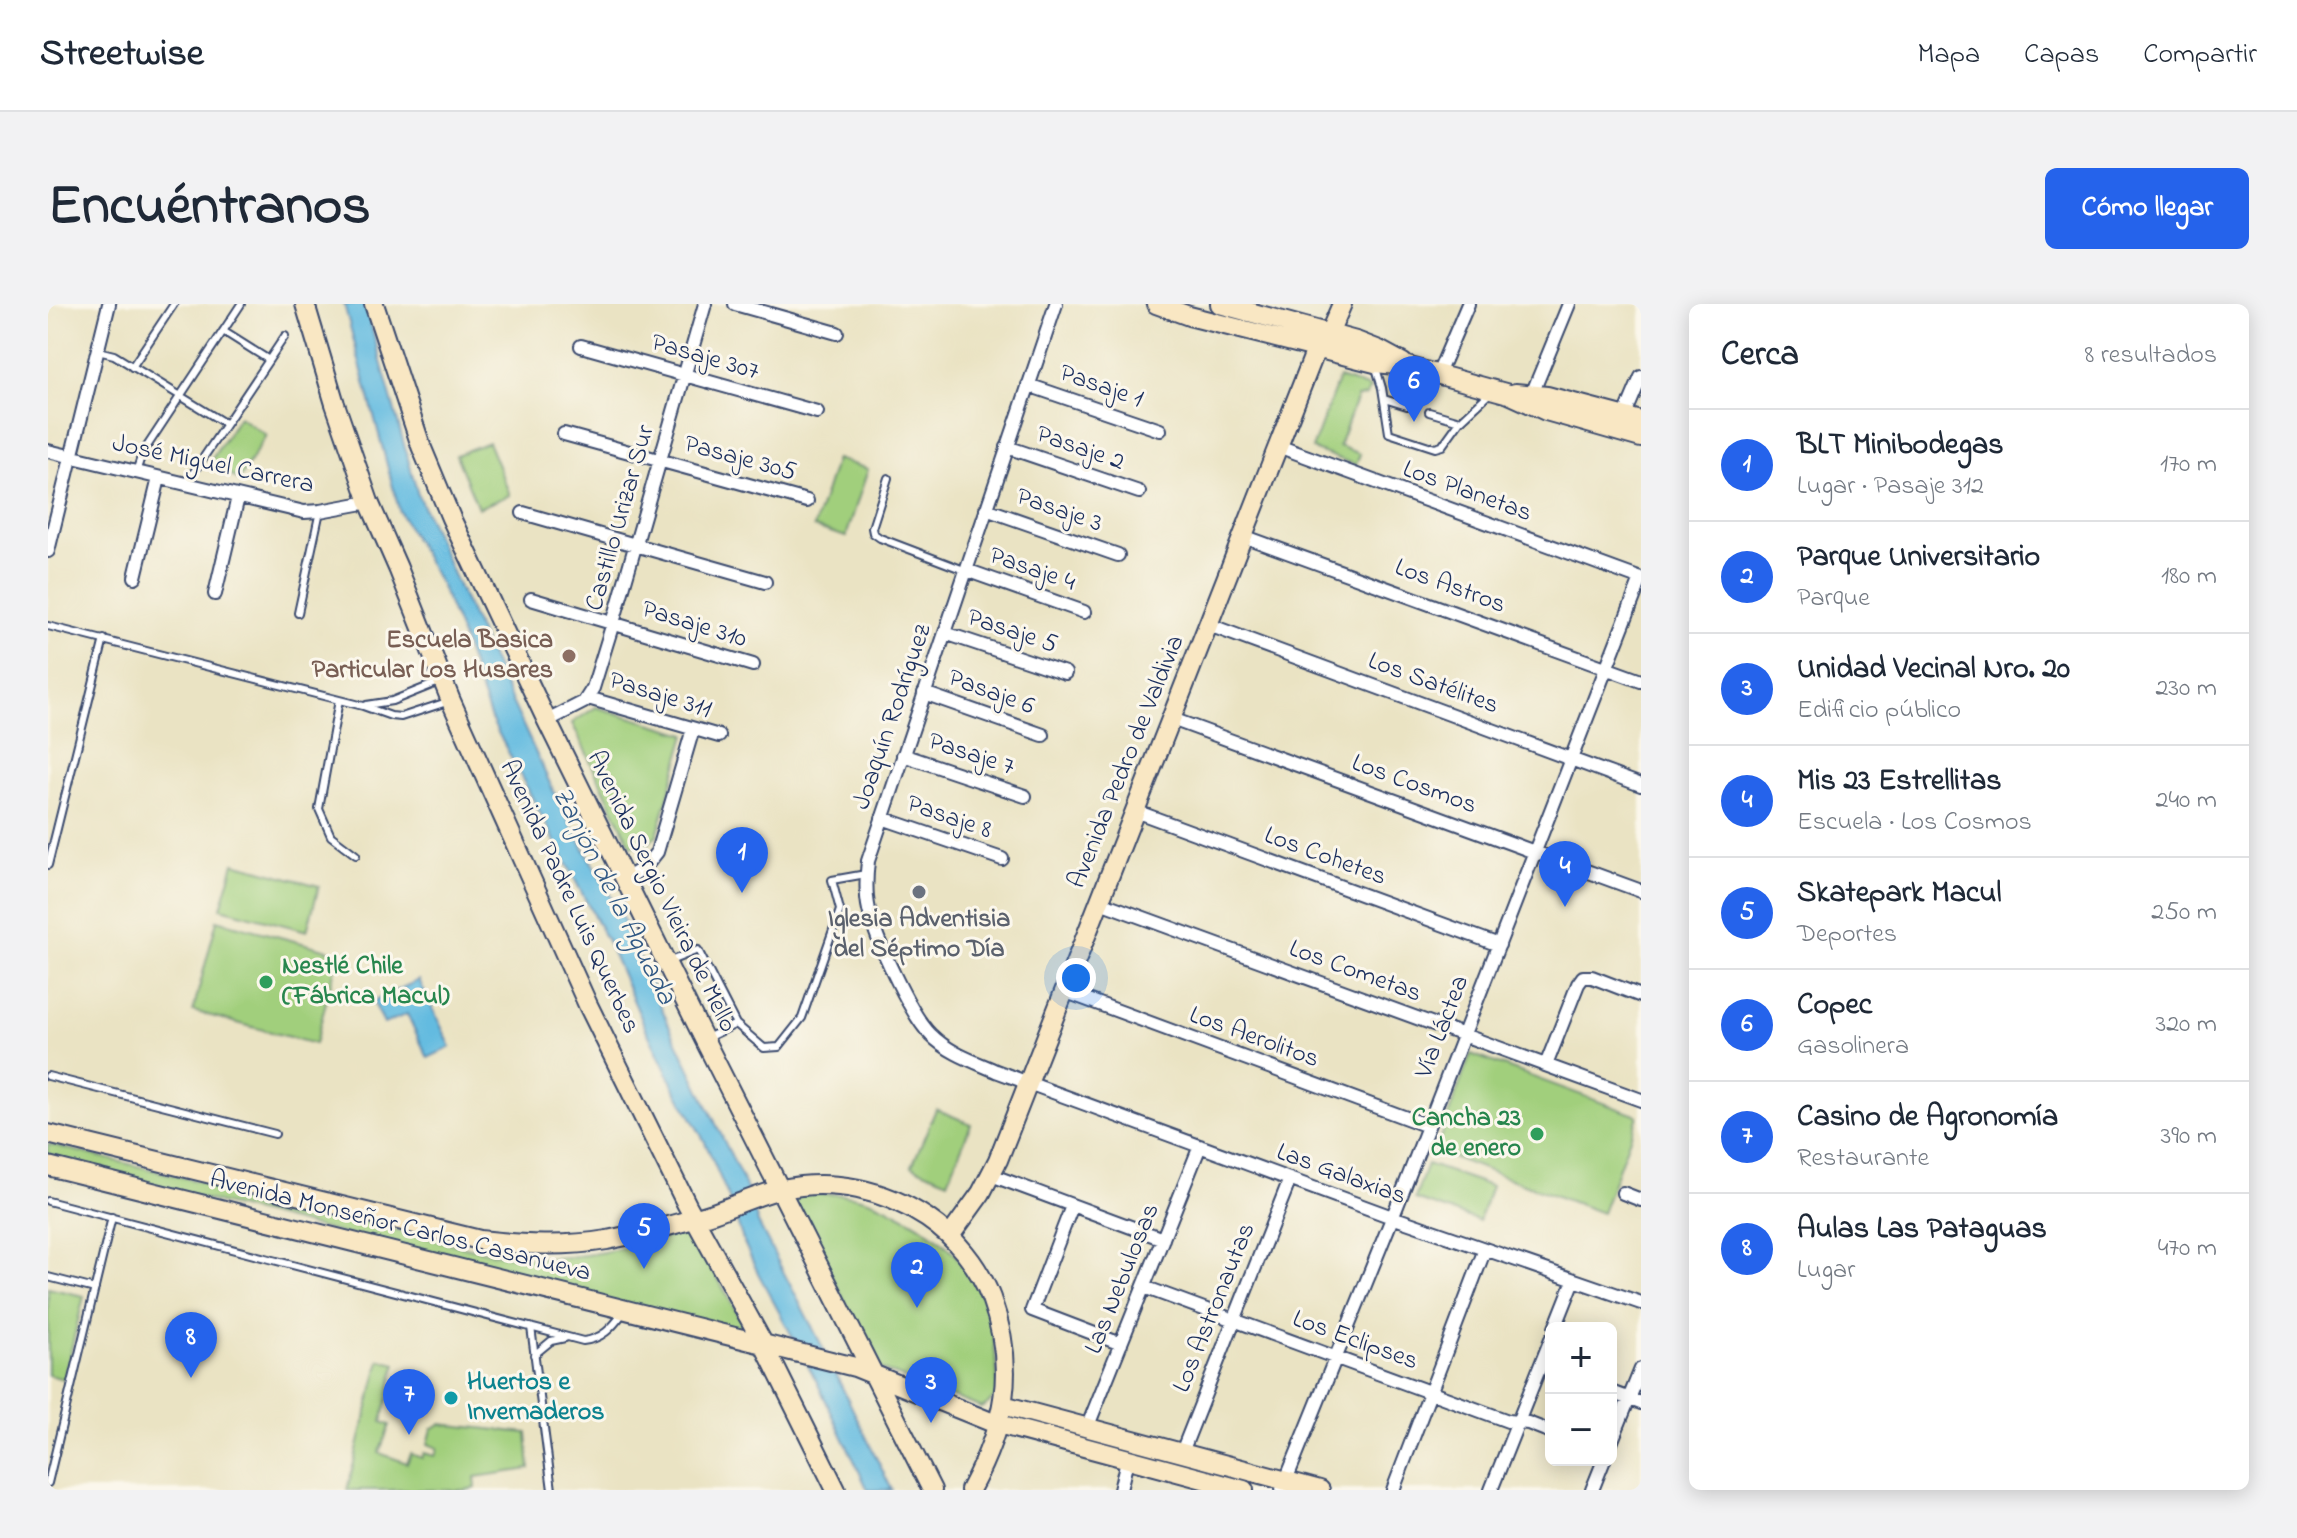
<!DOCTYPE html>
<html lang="es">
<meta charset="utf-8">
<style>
body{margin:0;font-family:"Indie Flower",sans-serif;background:#f2f2f3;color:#1f2937}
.controls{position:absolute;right:24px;bottom:24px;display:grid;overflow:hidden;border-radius:12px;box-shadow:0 4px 20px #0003}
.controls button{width:72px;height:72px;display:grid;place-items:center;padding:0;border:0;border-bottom:2px solid #e0e1e3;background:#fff;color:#1f2937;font:40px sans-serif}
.you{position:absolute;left:1028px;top:674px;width:28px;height:28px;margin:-20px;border:6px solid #fff;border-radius:50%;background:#1a73e8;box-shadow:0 0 0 12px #1a73e833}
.badge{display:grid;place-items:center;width:52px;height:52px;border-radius:50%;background:#2563eb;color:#fff;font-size:26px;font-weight:700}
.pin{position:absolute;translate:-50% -66px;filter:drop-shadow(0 2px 4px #0008)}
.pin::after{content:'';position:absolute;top:42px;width:28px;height:24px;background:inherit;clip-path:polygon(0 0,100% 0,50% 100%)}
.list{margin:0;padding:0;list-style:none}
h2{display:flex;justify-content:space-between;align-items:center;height:104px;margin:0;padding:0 32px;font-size:34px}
h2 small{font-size:26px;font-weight:400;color:#747a83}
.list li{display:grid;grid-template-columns:52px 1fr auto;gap:24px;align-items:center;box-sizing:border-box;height:112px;padding:0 32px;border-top:2px solid #e0e1e3}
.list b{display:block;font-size:30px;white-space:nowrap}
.list p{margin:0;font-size:26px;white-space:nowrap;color:#747a83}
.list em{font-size:26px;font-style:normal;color:#747a83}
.map{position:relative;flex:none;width:1593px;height:1186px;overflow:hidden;border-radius:12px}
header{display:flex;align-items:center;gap:48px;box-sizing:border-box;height:112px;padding:0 40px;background:#fff;border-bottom:2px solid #e0e1e3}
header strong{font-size:38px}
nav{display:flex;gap:44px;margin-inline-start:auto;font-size:28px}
.intro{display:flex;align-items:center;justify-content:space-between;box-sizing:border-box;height:192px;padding:0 48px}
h1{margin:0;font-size:56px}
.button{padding:20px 36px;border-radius:12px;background:#2563eb;color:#fff;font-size:28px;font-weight:700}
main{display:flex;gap:48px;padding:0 48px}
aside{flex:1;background:#fff;border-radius:12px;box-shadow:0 4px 20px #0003}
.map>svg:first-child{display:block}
</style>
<header>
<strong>Streetwise</strong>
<nav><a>Mapa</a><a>Capas</a><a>Compartir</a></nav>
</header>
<div class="intro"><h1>Encuéntranos</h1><a class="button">Cómo llegar</a></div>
<main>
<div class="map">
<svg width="1593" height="1186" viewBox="0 0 1593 1186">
<rect width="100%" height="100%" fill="#fbf7ec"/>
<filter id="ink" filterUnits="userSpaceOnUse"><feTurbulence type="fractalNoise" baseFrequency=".0125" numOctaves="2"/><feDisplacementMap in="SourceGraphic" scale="16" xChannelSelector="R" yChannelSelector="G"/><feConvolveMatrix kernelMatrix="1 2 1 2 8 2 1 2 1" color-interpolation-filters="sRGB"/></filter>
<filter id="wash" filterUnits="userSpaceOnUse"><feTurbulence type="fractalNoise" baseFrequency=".006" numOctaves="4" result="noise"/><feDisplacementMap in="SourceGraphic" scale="32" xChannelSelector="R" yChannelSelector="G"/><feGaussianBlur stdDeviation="1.8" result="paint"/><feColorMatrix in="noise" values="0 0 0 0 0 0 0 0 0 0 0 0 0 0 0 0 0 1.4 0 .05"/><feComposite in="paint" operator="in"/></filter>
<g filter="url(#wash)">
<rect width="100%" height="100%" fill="#eae3c3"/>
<path fill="#a1cf7c" stroke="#5e7f6d" stroke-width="2" d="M1291,74L1322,84L1318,92L1309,93L1291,142L1312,150L1308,161L1264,145Z
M191,113L218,131L191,176L162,158Z
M440,138L462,191L430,204L408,151Z
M788,155L820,165L798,233L766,223Z
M548,403L638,430L609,531L599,541L583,542L524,419Z
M186,559L271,582L259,627L173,604Z
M169,616L291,649L267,740L145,707Z
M1423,750L1590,812L1554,909L1387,847Z
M888,805L923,820L900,877L864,862Z
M0,840L412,942C436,947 461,954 485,954C540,956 592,940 644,927L696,1022L689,1028L0,856Z
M1379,860L1443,882L1431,917L1367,895Z
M741,890C763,891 788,888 809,893C823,896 837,902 849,909C909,938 941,982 947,1048C948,1060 952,1081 947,1092C945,1097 938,1101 934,1104L832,1065Z
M0,984L36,992L16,1075L0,1071Z
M332,1056L348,1060L334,1118L342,1121L331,1149L359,1159L363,1150L374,1154L376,1149L387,1152L390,1144L380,1140L384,1125L392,1120L479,1129L482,1165L427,1173L428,1184L417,1186H299Z"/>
<path fill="#63bbe0" stroke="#3f759f" stroke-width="2" d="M296,0H317L370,191L411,284L513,503L574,613L621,721L699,885L710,919L773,1040L844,1186H820L768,1076L711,971L696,939L680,892L657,838L626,783L598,725L560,639L443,415L414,333L394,284L352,209Z
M371,676L403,743L380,754L359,710L336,720L325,697Z"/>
</g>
<g filter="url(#ink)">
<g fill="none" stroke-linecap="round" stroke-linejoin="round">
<defs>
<path id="service" d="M175,27L221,56
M50,47L66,51L178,120
M84,63L126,0
M1328,64L1334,84L1341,129L1387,144L1394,142L1412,117L1443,88
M1336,95L1359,102
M1381,108L1412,117
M88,168L94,150L193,0
M840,174L824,224L825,229L832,234L916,266
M137,181L237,32
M250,309L272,207
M0,322L315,402L343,412L353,413L402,397
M291,396L271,505L283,532L308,551
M318,401L344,397L391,378
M0,561L56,335
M622,657L650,646L688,720L716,744L731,743L754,714L792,606L784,576L818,570
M659,734L688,720
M0,772L227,830
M0,897L535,1037C554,1035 564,1024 575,1009
M0,973L47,985
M483,1023L504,1186
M486,1051L503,1037L517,1034
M0,1179L64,913"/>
<path id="minor" d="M687,0L789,29
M1008,0L820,557C818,574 817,589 821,606C827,634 863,712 883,731C901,749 925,757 948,767L1344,913L1593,999
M533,42L769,108
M1390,70L1420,0
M980,81L1112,126
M1484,90L1521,0
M1574,118L1593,73
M516,130L759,197
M1230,142L1593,275
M959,143L1091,188
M0,147L256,208L272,207L321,198
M938,205L1070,251
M475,209L717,278
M1195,232L1593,377
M0,247L61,0
M918,266L1036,308
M87,273L111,174
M167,290L190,193
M483,295L705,361
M1161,321L1593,481
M897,329L1017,369
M876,389L995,431
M540,394L671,432
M1124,415L1593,587
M499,417L536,398L545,384L565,319L657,0
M855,451L977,492
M1087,507L1451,641
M834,514L954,555
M578,575L597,563L609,548L645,425
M1052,598L1593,796
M1016,687L1380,822
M1498,761L1530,680L1535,673H1544L1593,692
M943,871L1115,935
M1575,889L1593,896
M1024,902L984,1006L1073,1040
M1096,983L1460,1117L1480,1119L1503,1128
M1507,1024L1526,976
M1563,1088L1593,1099
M1039,1124L1152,842
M1563,1139L1593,1065
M1134,1148L1242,875
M1072,1186L1079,1156
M1234,1186L1349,902L1593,275
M1345,1186L1437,945
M1443,1186L1503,1035
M1544,1186L1556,1156"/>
<path id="secondary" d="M257,0L287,100L321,198L350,264L403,397L540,701L639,901L715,1039L788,1186
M326,0L373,142L403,214L499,417L656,735L884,1186
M1108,0L1141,12L1327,59L1359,62L1461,90L1498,107L1593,134
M1172,0L1308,37L1331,46L1355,59
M1467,89L1499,92L1593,117
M0,830L432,936C476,941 516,943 559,936C595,929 631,920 665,909C688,901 711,890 734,885C785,874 837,886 879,914C907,933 931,962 943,994C969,1065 957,1121 922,1186
M0,862L807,1063L943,1118L1196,1186
M902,932L933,889L950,856L1269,43L1281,30L1294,0
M955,1101L1272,1186"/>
</defs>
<use href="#service" stroke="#3a4a6d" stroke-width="10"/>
<use href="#minor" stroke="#3a4a6d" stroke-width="16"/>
<use href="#secondary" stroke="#3a4a6d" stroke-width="22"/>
<use href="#service" stroke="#fff" stroke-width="6"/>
<use href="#minor" stroke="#fff" stroke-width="12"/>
<use href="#secondary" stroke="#f9e7c3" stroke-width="18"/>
</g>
</g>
<circle fill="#8d6e63" stroke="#fbf7ec" stroke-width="3" cx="521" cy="352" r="8"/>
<circle fill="#6b7280" stroke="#fbf7ec" stroke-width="3" cx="871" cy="588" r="8"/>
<g fill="#2e9e5b" stroke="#fbf7ec" stroke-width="3">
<circle cx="218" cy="678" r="8"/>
<circle cx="1489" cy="830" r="8"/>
</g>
<circle fill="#0f9aa8" stroke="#fbf7ec" stroke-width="3" cx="403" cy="1094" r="8"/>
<g text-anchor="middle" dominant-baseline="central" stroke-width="6" stroke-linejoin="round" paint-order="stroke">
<g font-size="26" fill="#1b2f5e" stroke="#fbf7ec">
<text transform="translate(657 54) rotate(16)">Pasaje 307</text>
<text transform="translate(1053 83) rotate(19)">Pasaje 1</text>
<text transform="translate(1032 145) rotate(19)">Pasaje 2</text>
<text transform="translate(692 155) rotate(15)">Pasaje 305</text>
<text transform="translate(165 161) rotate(12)">José Miguel Carrera</text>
<text transform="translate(1419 188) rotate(20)">Los Planetas</text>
<text transform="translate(1011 207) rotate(19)">Pasaje 3</text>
<text transform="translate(573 214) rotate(-74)">Castillo Urizar Sur</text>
<text transform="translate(984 266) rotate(19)">Pasaje 4</text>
<text transform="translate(1402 283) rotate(20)">Los Astros</text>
<text transform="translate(646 321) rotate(17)">Pasaje 310</text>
<text transform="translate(964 328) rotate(18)">Pasaje 5</text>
<text transform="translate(1385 380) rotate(20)">Los Satélites</text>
<text transform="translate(943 389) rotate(20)">Pasaje 6</text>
<text transform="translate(612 392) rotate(17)">Pasaje 311</text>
<text transform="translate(845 413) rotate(-71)">Joaquín Rodríguez</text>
<text transform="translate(923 451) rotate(18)">Pasaje 7</text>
<text transform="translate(1079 458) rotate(-68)">Avenida Pedro de Valdivia</text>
<text transform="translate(1366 481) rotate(20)">Los Cosmos</text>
<text transform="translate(901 514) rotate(19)">Pasaje 8</text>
<text transform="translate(1277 553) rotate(20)">Los Cohetes</text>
<text transform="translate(613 588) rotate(64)">Avenida Sergio Vieira de Mello</text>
<text transform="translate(521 593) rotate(65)">Avenida Padre Luis Querbes</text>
<text transform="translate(1307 668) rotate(20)">Los Cometas</text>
<text transform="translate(1395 723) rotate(-69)">Vía Láctea</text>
<text transform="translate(1206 734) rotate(20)">Los Aerolitos</text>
<text transform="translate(1293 871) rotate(20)">Las Galaxias</text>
<text transform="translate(352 923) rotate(14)">Avenida Monseñor Carlos Casanueva</text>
<text transform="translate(1075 975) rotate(-68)">Las Nebulosas</text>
<text transform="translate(1167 1004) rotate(-68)">Los Astronautas</text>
<text transform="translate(1307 1037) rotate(20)">Los Eclipses</text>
</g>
<g font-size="26" font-weight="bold" fill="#785e54" stroke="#fbf7ec" text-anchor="end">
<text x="505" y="337">Escuela Basica<tspan x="505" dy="30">Particular Los Husares</tspan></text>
</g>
<g font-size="26" font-weight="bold" fill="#5b616d" stroke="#fbf7ec">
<text x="871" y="616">Iglesia Adventisia<tspan x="871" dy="30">del Séptimo Día</tspan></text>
</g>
<g font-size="26" font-weight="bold" fill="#27864d" stroke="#fbf7ec" text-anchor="start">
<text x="234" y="663">Nestlé Chile<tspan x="234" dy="30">(Fábrica Macul)</tspan></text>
<text x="1473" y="815" text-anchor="end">Cancha 23<tspan x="1473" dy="30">de enero</tspan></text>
</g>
<g font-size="26" font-weight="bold" fill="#0d838f" stroke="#fbf7ec" text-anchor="start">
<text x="419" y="1079">Huertos e<tspan x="419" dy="30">Invernaderos</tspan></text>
</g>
<g font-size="28" font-style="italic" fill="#315985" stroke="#fbf7ec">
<text transform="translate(565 592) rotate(63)">Zanjón de la Aguada</text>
</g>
</g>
</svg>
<div class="controls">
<button>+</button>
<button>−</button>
</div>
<div class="you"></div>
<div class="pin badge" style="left:694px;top:589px">1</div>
<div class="pin badge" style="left:869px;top:1004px">2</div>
<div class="pin badge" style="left:883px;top:1119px">3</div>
<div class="pin badge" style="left:1517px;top:603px">4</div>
<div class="pin badge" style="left:596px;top:965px">5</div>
<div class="pin badge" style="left:1366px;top:118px">6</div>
<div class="pin badge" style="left:361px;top:1131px">7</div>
<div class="pin badge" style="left:143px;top:1074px">8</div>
</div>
<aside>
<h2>Cerca<small>8 resultados</small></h2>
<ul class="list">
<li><span class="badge">1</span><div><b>BLT Minibodegas</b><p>Lugar · Pasaje 312</p></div><em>170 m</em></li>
<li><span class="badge">2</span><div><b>Parque Universitario</b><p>Parque</p></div><em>180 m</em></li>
<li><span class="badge">3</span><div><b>Unidad Vecinal Nro. 20</b><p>Edificio público</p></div><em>230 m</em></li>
<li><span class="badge">4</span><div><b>Mis 23 Estrellitas</b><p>Escuela · Los Cosmos</p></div><em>240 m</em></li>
<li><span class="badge">5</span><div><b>Skatepark Macul</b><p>Deportes</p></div><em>250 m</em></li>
<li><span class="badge">6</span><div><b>Copec</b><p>Gasolinera</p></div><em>320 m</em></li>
<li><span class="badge">7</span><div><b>Casino de Agronomía</b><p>Restaurante</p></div><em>390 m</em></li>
<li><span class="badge">8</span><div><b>Aulas Las Pataguas</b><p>Lugar</p></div><em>470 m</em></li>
</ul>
</aside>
</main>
